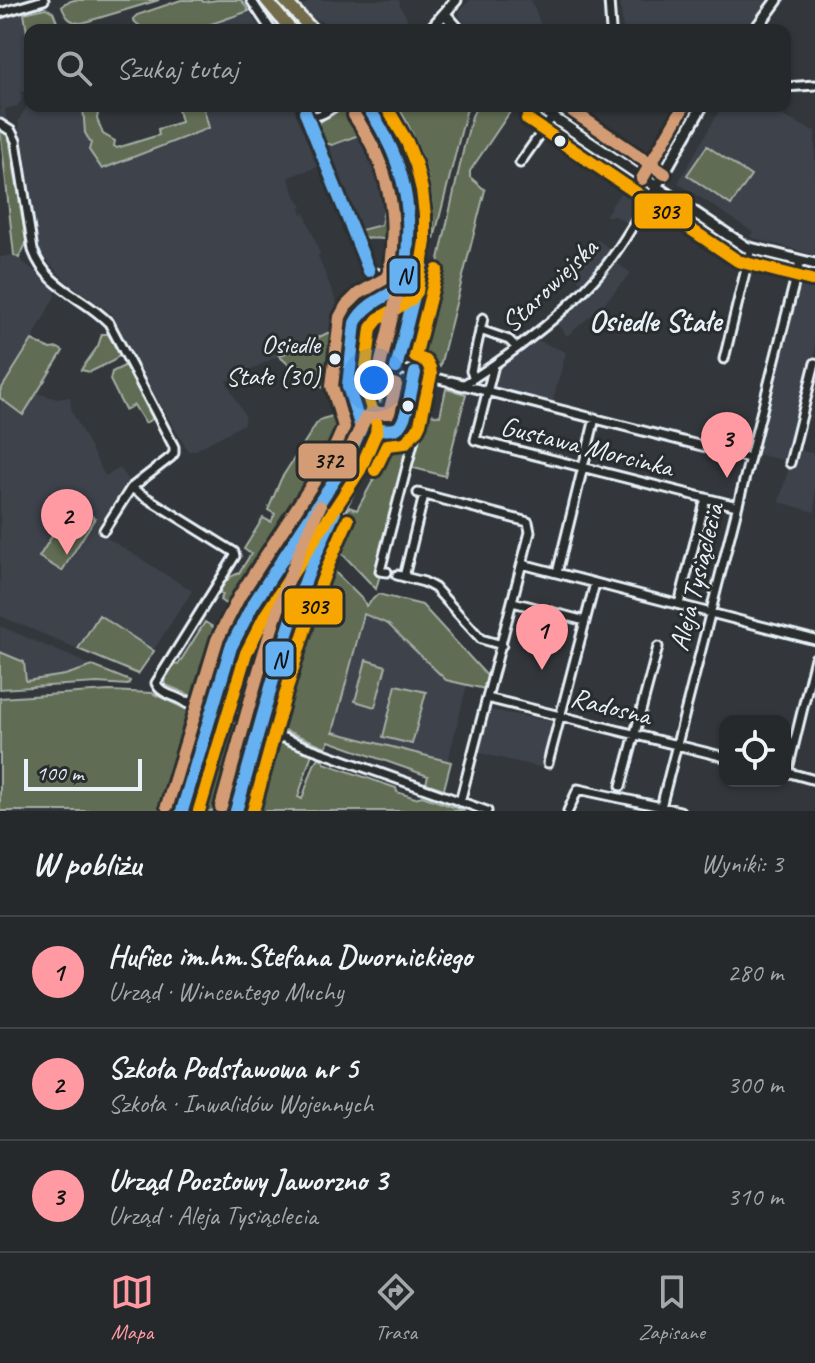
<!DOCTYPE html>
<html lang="pl">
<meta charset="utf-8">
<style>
body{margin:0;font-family:Caveat,sans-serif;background:#323538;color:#f1f3f6}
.controls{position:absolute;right:24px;bottom:24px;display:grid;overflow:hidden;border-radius:16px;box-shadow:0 2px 6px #0004}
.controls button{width:72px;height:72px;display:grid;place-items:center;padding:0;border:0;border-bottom:2px solid #424548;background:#26292c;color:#f1f3f6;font:40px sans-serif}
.scale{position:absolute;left:24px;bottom:20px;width:118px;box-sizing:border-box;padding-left:8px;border:4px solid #e8f1f8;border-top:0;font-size:22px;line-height:28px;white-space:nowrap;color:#e8f1f8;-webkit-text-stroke:6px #2a2d2e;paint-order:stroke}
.you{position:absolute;left:374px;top:380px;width:28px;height:28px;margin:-20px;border:6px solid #fff;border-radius:50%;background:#1a73e8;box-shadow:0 0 0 12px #1a73e833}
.badge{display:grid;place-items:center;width:52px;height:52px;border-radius:50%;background:#ff9aa2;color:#111;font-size:26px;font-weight:700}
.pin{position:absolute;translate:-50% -66px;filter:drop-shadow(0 2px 4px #0008)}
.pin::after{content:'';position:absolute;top:42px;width:28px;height:24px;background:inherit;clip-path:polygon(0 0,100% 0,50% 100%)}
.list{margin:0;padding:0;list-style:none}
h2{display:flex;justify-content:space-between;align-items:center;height:104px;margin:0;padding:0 32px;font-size:34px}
h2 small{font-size:26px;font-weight:400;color:#a4a6a9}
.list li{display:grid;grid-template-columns:52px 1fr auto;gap:24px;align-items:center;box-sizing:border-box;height:112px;padding:0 32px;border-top:2px solid #424548}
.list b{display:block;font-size:30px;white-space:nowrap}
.list p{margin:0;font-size:26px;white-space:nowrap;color:#a4a6a9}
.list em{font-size:26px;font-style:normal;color:#a4a6a9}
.icon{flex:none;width:44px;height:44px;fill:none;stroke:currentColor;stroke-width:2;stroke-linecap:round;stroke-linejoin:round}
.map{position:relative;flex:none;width:815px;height:811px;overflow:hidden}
.search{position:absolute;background:#26292c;box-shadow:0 2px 6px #0004;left:24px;right:24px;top:24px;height:88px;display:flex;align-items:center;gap:20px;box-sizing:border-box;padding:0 28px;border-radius:16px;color:#a4a6a9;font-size:30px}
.sheet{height:440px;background:#26292c}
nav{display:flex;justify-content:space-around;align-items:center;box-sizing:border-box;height:112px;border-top:2px solid #424548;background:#26292c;font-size:22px;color:#a4a6a9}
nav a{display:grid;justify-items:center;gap:4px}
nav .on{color:#ff9aa2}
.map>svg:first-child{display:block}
</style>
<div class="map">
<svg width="815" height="811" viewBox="0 0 815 811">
<rect width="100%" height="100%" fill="#33373b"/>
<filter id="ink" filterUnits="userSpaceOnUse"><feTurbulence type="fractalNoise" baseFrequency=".0125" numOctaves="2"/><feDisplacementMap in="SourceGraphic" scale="16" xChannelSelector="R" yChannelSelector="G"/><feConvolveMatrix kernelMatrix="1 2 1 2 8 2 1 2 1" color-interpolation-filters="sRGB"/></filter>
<g filter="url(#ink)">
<path fill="#3d434b" d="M307,0H399L400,6L411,25L401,30H347L314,19L300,7L308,3Z
M470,0H531L543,30H469L459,15L461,9Z
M620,0H771L748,30H623Z
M249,11L261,30H190Z
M24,13L30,52V90L21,92L22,100L17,106L5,109L7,123L0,118V19Z
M28,105L36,111L40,110L43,106H89L85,133L91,143L97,164L209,127L203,106H293L318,167L288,177L297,200L299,199L302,207L300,208L302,214L305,213L320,254L318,256L343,318L338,328L226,381L245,416L244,424L194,451H188L156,397L111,313L66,281L40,253L18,121Z
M722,106H760L815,131V255L753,238L750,236L753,232L678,183Z
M370,128L393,169L398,224L364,236L322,132Z
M625,186L645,200L631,225L615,216H605Z
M598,240L614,252L617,263L631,273L601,307L567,336L550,316L584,285L571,273Z
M14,255L38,274L55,291V296L32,340L0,391V257Z
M801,279L815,283V353L787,461L756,454Z
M532,338L566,352L552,404L497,390L493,385L496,370L500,364Z
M36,393L58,399L70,397L72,412L105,476L120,468L128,480L95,530L192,591L138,674L0,616V398L23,414Z
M794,449L815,454V512L779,502Z
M364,614L388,624L446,680L467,685L448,761L333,732Z
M0,626L93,666L65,675L26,681L24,662L0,652Z
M490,710L555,722L543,768L479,753Z"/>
<path fill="#606c53" stroke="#a4aea6" stroke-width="2" d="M74,0H159L82,23C71,23 66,18 62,7L65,3Z
M181,0H202L203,2L217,0H241L249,11C230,17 212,25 193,29C177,33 141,34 133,19L137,15Z
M46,8L53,12L59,27L62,30H30V52L24,13Z
M83,106H96L98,113L97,119L103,134L115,141L114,146L117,148L159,135L158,129L181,122L177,106H203L209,128L102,169L89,150L91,143L85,133Z
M341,106H352C357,126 382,123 380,150L372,138L365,134L356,136L332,145L323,142L318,132L319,123Z
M398,106H470L466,112L434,239C434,187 424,151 398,106Z
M477,106H514L470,171V177L485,190L440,366L413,357L417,333L431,295L464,147L472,116Z
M0,128L10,136L13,141L10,144L25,234L27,236L26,244L19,258L14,255Z
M707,146L751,176L731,205L687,175Z
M387,202L399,208L403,253L399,279L391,287L389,280C393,275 398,270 400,264C402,253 395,241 384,239C373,237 368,242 360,233L361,230L381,225L385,204Z
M416,222L417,254L414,277L385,391L358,459L354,456L380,390L387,365L410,276Z
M392,298L393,299L364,409L361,408L377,315L379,308Z
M338,328L339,335L341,336L338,355L341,359L338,378L347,418V432L342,445L328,450L305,491L308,497L235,611L220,600L223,595L218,591L230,577L239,573L251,554L244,549L263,518L271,522L275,514L268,510L281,479L317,423L322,419L333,416L341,403L339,397L298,373L279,356Z
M102,334H108L120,354L113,361L90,372L81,370L98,346Z
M32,340L50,349L58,348L63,351L23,415L0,398V391Z
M124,366L127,367L132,372L131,376L146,404L149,406L153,413L152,419L145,423L134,405L125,410L110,380L112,372Z
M446,389L466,394L445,476L410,467L376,589L332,543L349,507L357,510L375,477L377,461L384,454L420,435L426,413L440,416Z
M340,483L343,485C326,513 308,542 296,572C278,620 270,672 257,722L217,706C226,675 235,641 255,615Z
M72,504L95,518L62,571L39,557Z
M322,559L364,601L366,606L378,594L422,605L489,678L485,689L446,680L388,624L364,614L333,732L451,762L444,789L426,783L428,776L329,741L326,747L274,726L270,723L269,718L274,701L279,698L287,700L325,584L327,576Z
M99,615L154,651L138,674L78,649Z
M205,622L221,632L217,639L201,691L192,696L166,685L164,682L166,677L164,676L172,664L178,665Z
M0,652L24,662L26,681L65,675L93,666L130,681L128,685L97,683L0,689Z
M366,660L386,666L375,707L355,701Z
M396,685L426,692L412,744L383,737Z
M109,691L152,693L192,712L198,719L170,811H0V698Z
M225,720C238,720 247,727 248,741L227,811H190L215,727Z
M269,738L312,753L298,797L302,799L314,765L319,758L323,759L324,763L396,788L397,792L415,798L422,796L465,811H240L260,745Z"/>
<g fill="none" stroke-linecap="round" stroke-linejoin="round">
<defs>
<path id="minor" d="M251,0L271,30
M609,0L611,30
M0,13L44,0
M785,87L815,85
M303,106L369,271L382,275
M307,113C317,120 326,112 335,106
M0,124L11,131L16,141L33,250C47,289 83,296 109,323L174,447V453L171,457L131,488L104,530
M520,163L560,106
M480,330L509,340L517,348
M724,359L751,248
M494,365L475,440L737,506
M396,368L451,382
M474,378L471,371L483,318
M463,385L749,458
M463,385C514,353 578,305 613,256C629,234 642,210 656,187
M790,463L815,363
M131,488L234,552L235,556L156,683C160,693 172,695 182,700C193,706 200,714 206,724
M418,493L528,522L530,532L460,802
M522,564L815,640
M387,572L380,571L430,377
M557,573L595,418
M397,575L424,582L435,588L481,639L502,645
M404,577L424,495
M513,602L585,621
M679,604L706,498
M487,698L725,757
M186,701L204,704L242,720L245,723L307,747L487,811
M245,723L255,746
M205,730L217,721L229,715
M548,763L595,583
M786,772L815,780
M787,773L815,658
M621,786L658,647
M568,811L578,789L680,811
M660,811L800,261"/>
<path id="tertiary" d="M445,14L459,30
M430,30L456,0
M755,30L777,0
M536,106L746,247L815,264
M656,187L702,106
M451,382L463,385"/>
<path id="primary" d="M266,0L291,30
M284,0L312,30
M182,811C192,778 201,745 210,712C219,683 227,653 241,626C271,569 313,518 345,462C366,428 376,387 386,348C409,259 431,186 367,106
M236,811C261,730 279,646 309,567C324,527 348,492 367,453C383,418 393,381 402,344C427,252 442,191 385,106"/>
</defs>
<use href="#minor" stroke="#e8f1f8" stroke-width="13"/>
<use href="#tertiary" stroke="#e8f1f8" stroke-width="15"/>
<use href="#primary" stroke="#e8f1f8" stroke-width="17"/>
<use href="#minor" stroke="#2a2d2e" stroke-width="7"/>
<use href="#tertiary" stroke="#2a2d2e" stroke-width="9"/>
<use href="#primary" stroke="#726c4b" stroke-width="11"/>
<defs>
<path id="bus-1" d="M305,112L369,271
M396,368L422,264
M361,428L348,386L355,323C365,304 385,297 402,287C416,218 408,165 367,106
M377,429C383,429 391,431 397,428C407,423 412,385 415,373
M182,811L231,647L252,606L346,462L361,428
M236,811C266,709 288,608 335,512"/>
<path id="bus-2" d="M527,119L738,261L811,280
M375,470L387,445L405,443L417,430L420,424L431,375L430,368L426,361L415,357L437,270
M199,811L246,653L266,614L360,470L376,433L377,425L364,384L371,328L378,319L411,300L417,292L425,241V215L422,190L416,165L407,142L386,106
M253,811C281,712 304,613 348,520"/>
<path id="bus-3" d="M565,106L665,174
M642,179L684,106
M347,456L366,417L374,413H389L396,385C386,382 380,377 380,366L405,262
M167,806L217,640L239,597L332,454L344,427L332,386L340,317L346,306L358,294L388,277C400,215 389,166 354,115
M221,807C250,705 273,602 320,506"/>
</defs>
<use href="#bus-1" stroke="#2a2d2e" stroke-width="18"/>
<use href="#bus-2" stroke="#2a2d2e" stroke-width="18"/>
<use href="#bus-3" stroke="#2a2d2e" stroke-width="18"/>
<use href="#bus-1" stroke="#66b1f2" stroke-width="12"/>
<use href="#bus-2" stroke="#f7a600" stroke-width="12"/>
<use href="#bus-3" stroke="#d39c74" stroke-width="12"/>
</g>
</g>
<g fill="#e8f1f8" stroke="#2a2d2e" stroke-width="3">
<circle cx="560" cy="141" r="7"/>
<circle cx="335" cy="359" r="7"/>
<circle cx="408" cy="406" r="7"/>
</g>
<g text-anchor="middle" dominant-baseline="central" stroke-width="6" stroke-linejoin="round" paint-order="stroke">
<g font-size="26" fill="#e8f1f8" stroke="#2a2d2e" text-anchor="end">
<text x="320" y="344">Osiedle<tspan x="320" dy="32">Stałe (30)</tspan></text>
</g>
<g font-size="28" fill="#e8f1f8" stroke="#2a2d2e">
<text transform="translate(549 285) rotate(-44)">Starowiejska</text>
<text transform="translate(587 446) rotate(14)">Gustawa Morcinka</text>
<text transform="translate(696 577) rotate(-76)">Aleja Tysiąclecia</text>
<text transform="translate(611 706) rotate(14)">Radosna</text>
</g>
<g font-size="30" font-weight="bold" fill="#e8f1f8" stroke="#2a2d2e">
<text x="655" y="321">Osiedle Stałe</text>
</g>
</g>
<g stroke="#2a2d2e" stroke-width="3">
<rect x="633" y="192" width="61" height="38" rx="8" fill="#f7a600"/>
<rect x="388" y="257" width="31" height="38" rx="8" fill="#66b1f2"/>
<rect x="297" y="442" width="61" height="38" rx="8" fill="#d39c74"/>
<rect x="283" y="587" width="61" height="39" rx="8" fill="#f7a600"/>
<rect x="264" y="640" width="31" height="38" rx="8" fill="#66b1f2"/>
</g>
<g font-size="22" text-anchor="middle" font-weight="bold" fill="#111">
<text x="664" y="219">303</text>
<text x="404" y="283">N</text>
<text x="328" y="468">372</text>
<text x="313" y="614">303</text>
<text x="279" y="667">N</text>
</g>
</svg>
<div class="controls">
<button><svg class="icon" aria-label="locate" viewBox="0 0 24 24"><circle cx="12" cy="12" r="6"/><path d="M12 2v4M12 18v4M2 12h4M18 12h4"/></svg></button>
</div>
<div class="scale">100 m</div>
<div class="you"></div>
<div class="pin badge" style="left:542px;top:670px">1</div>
<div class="pin badge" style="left:67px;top:555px">2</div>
<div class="pin badge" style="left:727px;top:478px">3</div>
<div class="search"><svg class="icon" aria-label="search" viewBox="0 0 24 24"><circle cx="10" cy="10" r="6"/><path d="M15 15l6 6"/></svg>Szukaj tutaj</div>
</div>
<section class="sheet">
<h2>W pobliżu<small>Wyniki: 3</small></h2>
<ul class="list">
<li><span class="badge">1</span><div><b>Hufiec im.hm.Stefana Dwornickiego</b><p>Urząd · Wincentego Muchy</p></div><em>280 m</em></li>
<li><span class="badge">2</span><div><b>Szkoła Podstawowa nr 5</b><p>Szkoła · Inwalidów Wojennych</p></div><em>300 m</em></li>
<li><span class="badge">3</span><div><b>Urząd Pocztowy Jaworzno 3</b><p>Urząd · Aleja Tysiąclecia</p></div><em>310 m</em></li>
</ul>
</section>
<nav>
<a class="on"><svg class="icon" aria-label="map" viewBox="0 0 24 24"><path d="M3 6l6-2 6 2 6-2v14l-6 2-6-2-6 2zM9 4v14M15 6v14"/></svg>Mapa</a>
<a><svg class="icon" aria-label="directions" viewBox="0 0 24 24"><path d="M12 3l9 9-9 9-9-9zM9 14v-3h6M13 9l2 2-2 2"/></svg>Trasa</a>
<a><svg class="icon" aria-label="saved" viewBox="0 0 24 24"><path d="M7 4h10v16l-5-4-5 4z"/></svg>Zapisane</a>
</nav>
